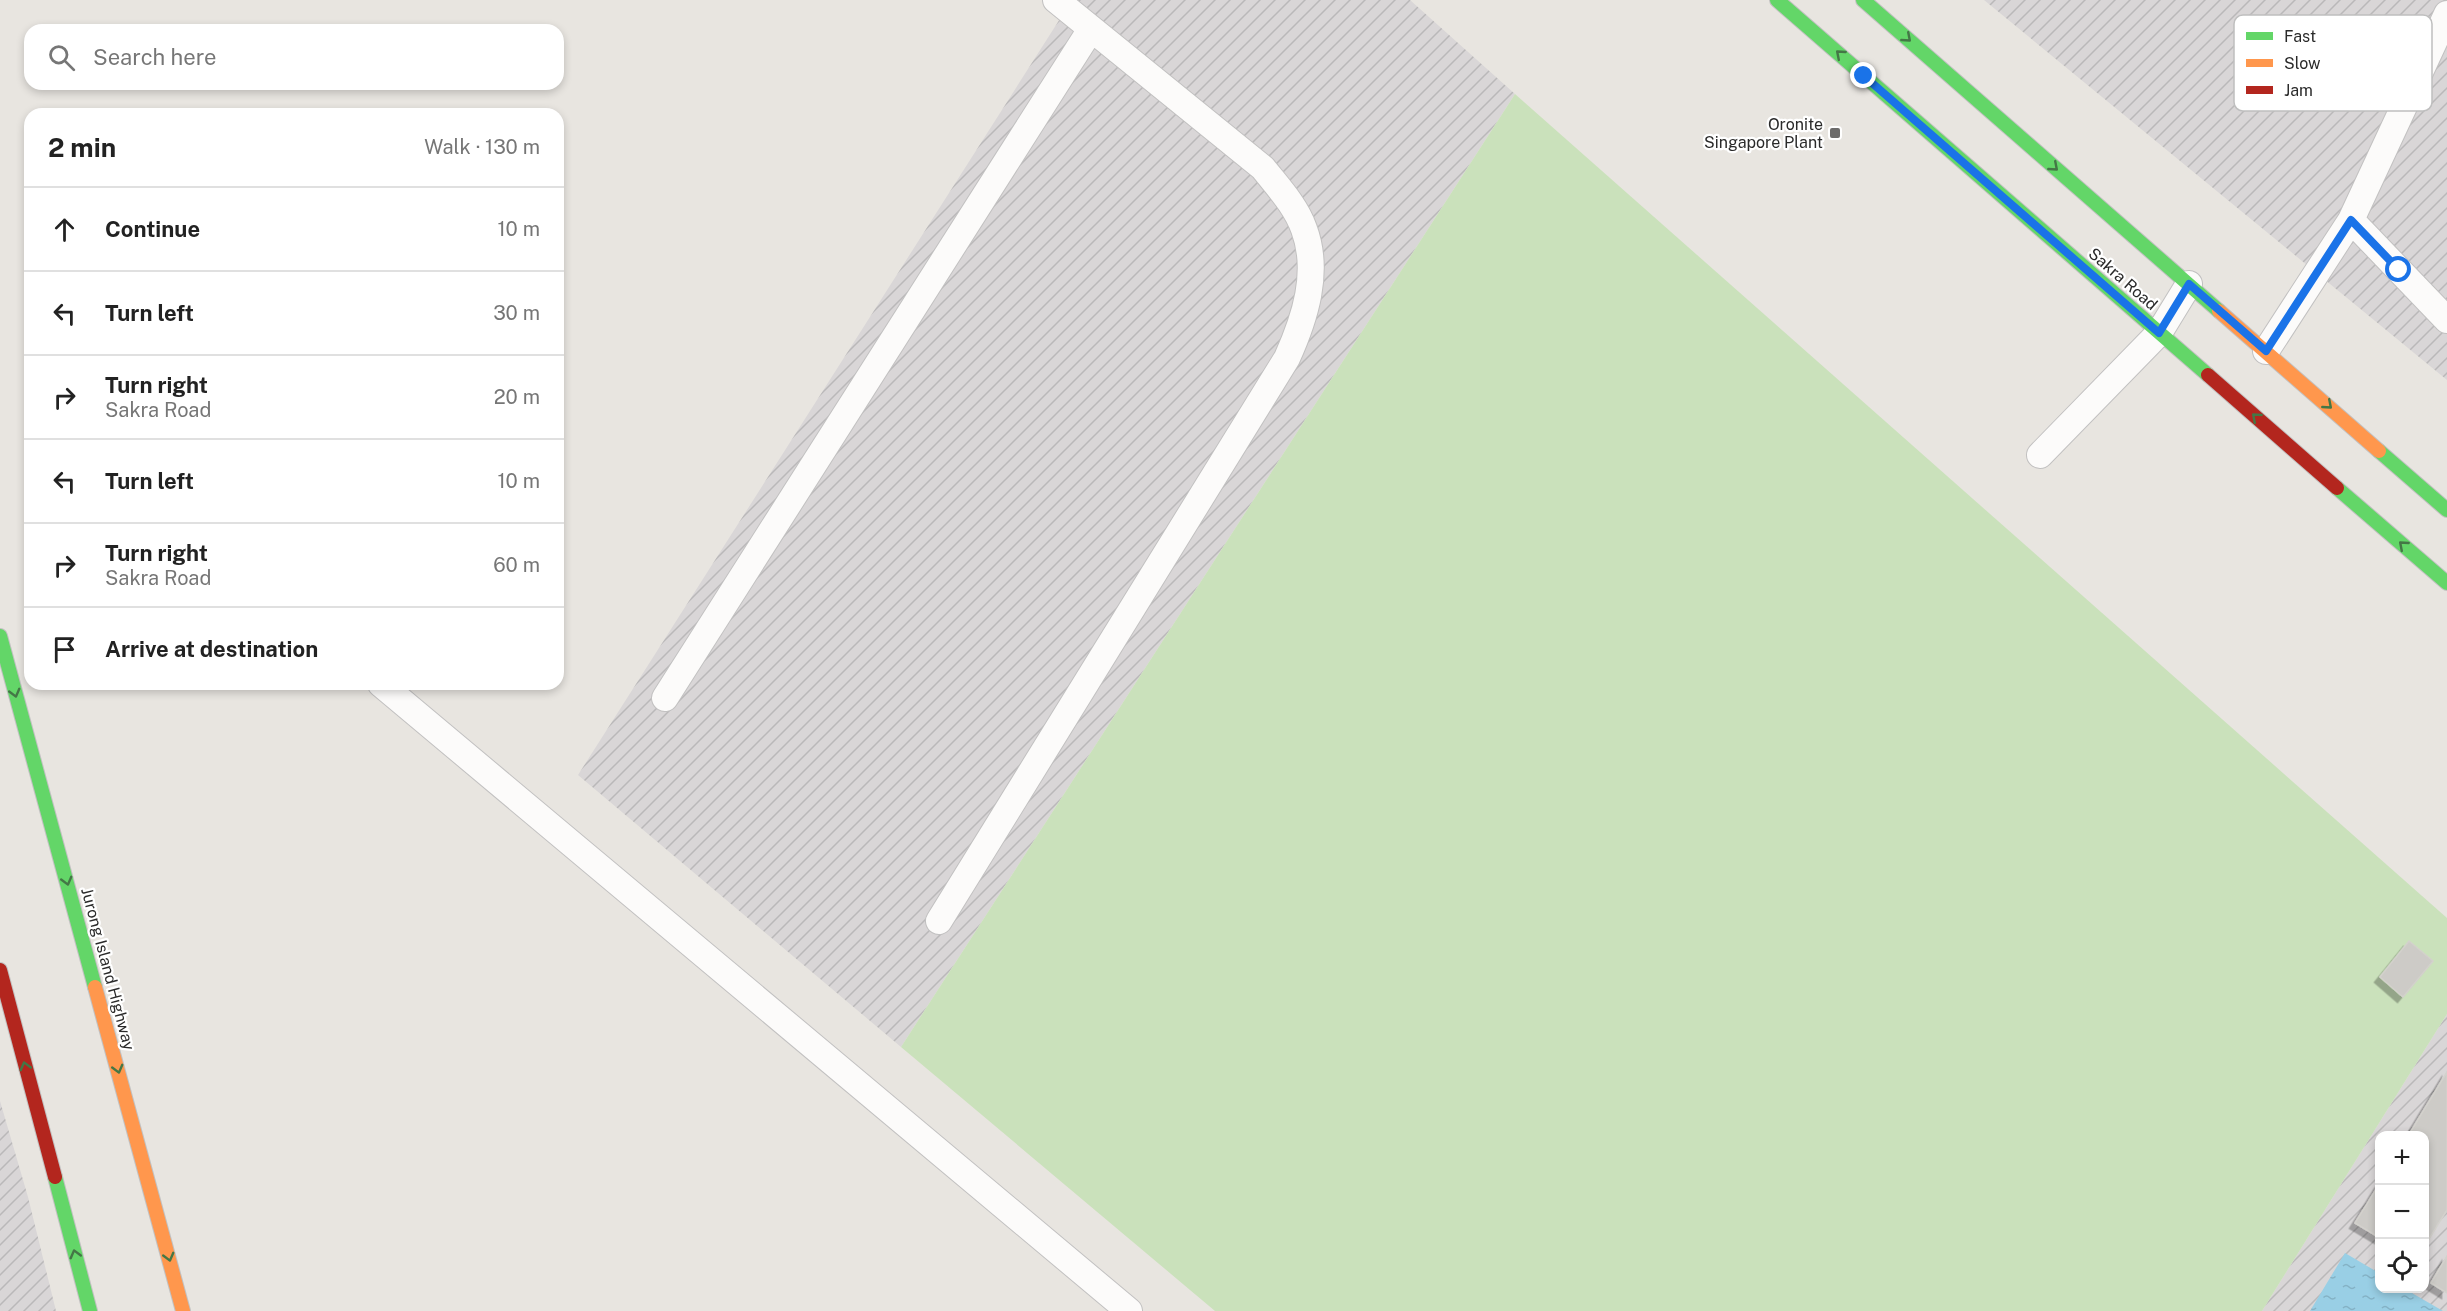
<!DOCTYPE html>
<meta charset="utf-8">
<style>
body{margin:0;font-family:"Public Sans",sans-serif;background:#f2f2f2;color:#222}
.controls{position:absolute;right:18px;bottom:18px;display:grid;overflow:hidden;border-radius:12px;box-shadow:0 3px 9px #0003}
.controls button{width:54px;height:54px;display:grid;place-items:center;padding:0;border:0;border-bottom:2px solid #e0e0e0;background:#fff;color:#222;font:30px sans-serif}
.stop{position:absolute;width:18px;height:18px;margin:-14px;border:4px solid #1a73e8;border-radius:50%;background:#fff}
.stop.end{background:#1a73e8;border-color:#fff;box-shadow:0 2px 6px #0008}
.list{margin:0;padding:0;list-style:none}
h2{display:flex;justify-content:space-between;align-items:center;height:78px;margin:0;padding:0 24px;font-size:26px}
h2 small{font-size:20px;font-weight:400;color:#767676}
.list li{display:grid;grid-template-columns:39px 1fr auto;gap:18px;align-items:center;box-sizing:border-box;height:84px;padding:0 24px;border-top:2px solid #e0e0e0}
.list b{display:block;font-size:22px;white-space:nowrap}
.list p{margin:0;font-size:20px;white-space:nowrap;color:#767676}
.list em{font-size:20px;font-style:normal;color:#767676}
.icon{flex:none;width:33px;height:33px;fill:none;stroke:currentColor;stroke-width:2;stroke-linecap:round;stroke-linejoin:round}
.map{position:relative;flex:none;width:2447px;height:1311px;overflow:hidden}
.search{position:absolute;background:#fff;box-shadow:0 3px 9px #0003;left:24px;top:24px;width:540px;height:66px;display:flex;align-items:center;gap:15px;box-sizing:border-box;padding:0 21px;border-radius:18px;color:#767676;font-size:22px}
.panel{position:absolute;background:#fff;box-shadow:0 3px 9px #0003;left:24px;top:108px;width:540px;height:582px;border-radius:18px}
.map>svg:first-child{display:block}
</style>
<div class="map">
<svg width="2447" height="1311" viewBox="0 0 2447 1311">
<defs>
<pattern id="industrial-furrows" width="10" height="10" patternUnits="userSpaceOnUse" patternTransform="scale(1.5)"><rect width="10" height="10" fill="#d9d6d7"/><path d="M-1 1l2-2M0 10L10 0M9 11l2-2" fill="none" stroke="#bab8b9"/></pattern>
<pattern id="water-ripples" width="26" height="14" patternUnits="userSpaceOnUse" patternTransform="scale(1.5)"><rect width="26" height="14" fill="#99cfe5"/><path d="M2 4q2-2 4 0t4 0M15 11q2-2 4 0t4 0" fill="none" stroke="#84b2c5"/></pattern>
<filter id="shadow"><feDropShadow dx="-5.5" dy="5.5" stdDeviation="0" flood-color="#0004"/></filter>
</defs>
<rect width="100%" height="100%" fill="#e8e5e0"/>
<path fill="url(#industrial-furrows)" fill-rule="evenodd" d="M1072,0H1410L1515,94L901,1047L578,775Z
M1984,0H2447V380Z
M2447,1014V1311H2262ZM2380,1136H2424V1288H2380Z
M0,1101L28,1197L56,1311H0Z"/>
<path fill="#cae1bb" d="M1515,94L2447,918V1014L2262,1311H1215L901,1047Z"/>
<path fill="url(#water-ripples)" d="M2345,1253L2379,1273L2380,1288L2405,1289L2443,1311H2310Z"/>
<path fill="#cdcbc7" stroke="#d3d1cc" stroke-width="1.5" filter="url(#shadow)" d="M2409,941L2433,961L2403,997L2380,977Z
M2447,1072V1210L2424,1247V1136H2408Z
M2380,1183V1238L2355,1223Z
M2447,1256V1293L2431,1283Z"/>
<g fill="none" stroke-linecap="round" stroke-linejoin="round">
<defs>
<path id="lane" d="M2351,220L2447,320
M2266,351L2351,220L2447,14
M2040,455L2159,333L2189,284
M381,684L1129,1311
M665,698L1091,29
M939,921L1287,358C1305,318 1320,272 1304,229C1296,206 1278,187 1263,168L1056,0"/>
<path id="fast" d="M1777,0L2208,375
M1863,0L2219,311
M2379,451L2447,510
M2337,488L2447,583
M0,636L95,987
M55,1177L90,1311"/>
<path id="slow" d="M2219,311L2379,451
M95,987L183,1311"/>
<path id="jam" d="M2208,375L2337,488
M0,970L55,1177"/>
</defs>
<use href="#lane" stroke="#c2c1c1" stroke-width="28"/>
<use href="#fast" stroke="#c2c1c1" stroke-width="16"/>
<use href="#slow" stroke="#c2c1c1" stroke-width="16"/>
<use href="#jam" stroke="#c2c1c1" stroke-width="16"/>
<use href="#lane" stroke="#fcfbfa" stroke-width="26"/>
<use href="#fast" stroke="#63d668" stroke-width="14"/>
<use href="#slow" stroke="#ff974d" stroke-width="14"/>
<use href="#jam" stroke="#b3261e" stroke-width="14"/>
</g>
<defs><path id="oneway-chevron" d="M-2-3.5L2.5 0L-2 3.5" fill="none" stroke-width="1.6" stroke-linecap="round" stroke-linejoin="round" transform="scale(1.5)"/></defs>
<g stroke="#447746">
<use href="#oneway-chevron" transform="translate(1907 38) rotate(41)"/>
<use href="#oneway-chevron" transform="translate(1840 54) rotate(-139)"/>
<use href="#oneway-chevron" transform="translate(2054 167) rotate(41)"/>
<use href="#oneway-chevron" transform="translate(2328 405) rotate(41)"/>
<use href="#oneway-chevron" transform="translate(2256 417) rotate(-139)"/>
<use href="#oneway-chevron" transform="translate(2403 545) rotate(-139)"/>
<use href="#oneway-chevron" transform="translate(15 693) rotate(75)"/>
<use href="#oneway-chevron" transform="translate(67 881) rotate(75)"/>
<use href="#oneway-chevron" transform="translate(25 1066) rotate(-105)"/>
<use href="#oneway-chevron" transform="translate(118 1069) rotate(75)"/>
<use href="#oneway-chevron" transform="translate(75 1254) rotate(-105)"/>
<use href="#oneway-chevron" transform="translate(169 1257) rotate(75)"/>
</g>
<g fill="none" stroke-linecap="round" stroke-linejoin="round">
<path stroke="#1a73e8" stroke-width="8" d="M1864,76L2159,333L2189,284L2266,351L2351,220L2399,270"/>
</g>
<rect fill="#6c6b6a" stroke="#fff" stroke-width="2" x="1829" y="127" width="12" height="12" rx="3"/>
<g text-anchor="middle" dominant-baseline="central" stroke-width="4.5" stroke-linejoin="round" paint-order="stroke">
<g font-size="16" fill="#2a2a2a" stroke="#fff" text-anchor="end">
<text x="1823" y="124">Oronite<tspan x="1823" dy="18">Singapore Plant</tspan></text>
</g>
<g font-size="16" fill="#2a2a2a" stroke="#fff">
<text transform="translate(2123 279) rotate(41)">Sakra Road</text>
<text transform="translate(108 969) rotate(75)">Jurong Island Highway</text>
</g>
</g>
<rect x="2234" y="15" width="198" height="96" rx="9" fill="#fff" stroke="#bfbfbf" stroke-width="1.5"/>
<rect x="2246" y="32" width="27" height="8" fill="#63d668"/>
<rect x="2246" y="59" width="27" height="8" fill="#ff974d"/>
<rect x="2246" y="86" width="27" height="8" fill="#b3261e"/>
<g font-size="16" fill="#2a2a2a">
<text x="2284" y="42">Fast</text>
<text x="2284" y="69">Slow</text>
<text x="2284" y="96">Jam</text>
</g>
</svg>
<div class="controls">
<button>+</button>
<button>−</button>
<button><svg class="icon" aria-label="locate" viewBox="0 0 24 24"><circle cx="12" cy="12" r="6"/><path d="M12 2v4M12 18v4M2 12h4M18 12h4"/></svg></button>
</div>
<div class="stop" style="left:2399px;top:270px"></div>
<div class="stop end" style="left:1864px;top:76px"></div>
<div class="search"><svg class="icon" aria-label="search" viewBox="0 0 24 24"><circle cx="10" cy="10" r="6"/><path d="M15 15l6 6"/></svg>Search here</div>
<section class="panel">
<h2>2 min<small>Walk · 130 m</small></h2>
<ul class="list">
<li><svg class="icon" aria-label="ahead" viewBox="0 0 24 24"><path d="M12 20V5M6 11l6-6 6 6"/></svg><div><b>Continue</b></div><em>10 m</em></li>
<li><svg class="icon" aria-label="left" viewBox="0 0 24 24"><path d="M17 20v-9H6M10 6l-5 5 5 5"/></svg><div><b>Turn left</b></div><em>30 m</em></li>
<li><svg class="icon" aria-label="right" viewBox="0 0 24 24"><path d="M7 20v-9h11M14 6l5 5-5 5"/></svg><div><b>Turn right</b><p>Sakra Road</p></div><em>20 m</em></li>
<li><svg class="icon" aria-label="left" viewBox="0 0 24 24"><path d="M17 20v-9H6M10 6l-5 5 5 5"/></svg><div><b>Turn left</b></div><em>10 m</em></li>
<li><svg class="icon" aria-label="right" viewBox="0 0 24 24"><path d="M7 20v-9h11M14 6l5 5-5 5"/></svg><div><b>Turn right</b><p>Sakra Road</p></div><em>60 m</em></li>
<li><svg class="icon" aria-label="arrive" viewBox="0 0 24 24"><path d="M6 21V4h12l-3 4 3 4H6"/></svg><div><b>Arrive at destination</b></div></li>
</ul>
</section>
</div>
